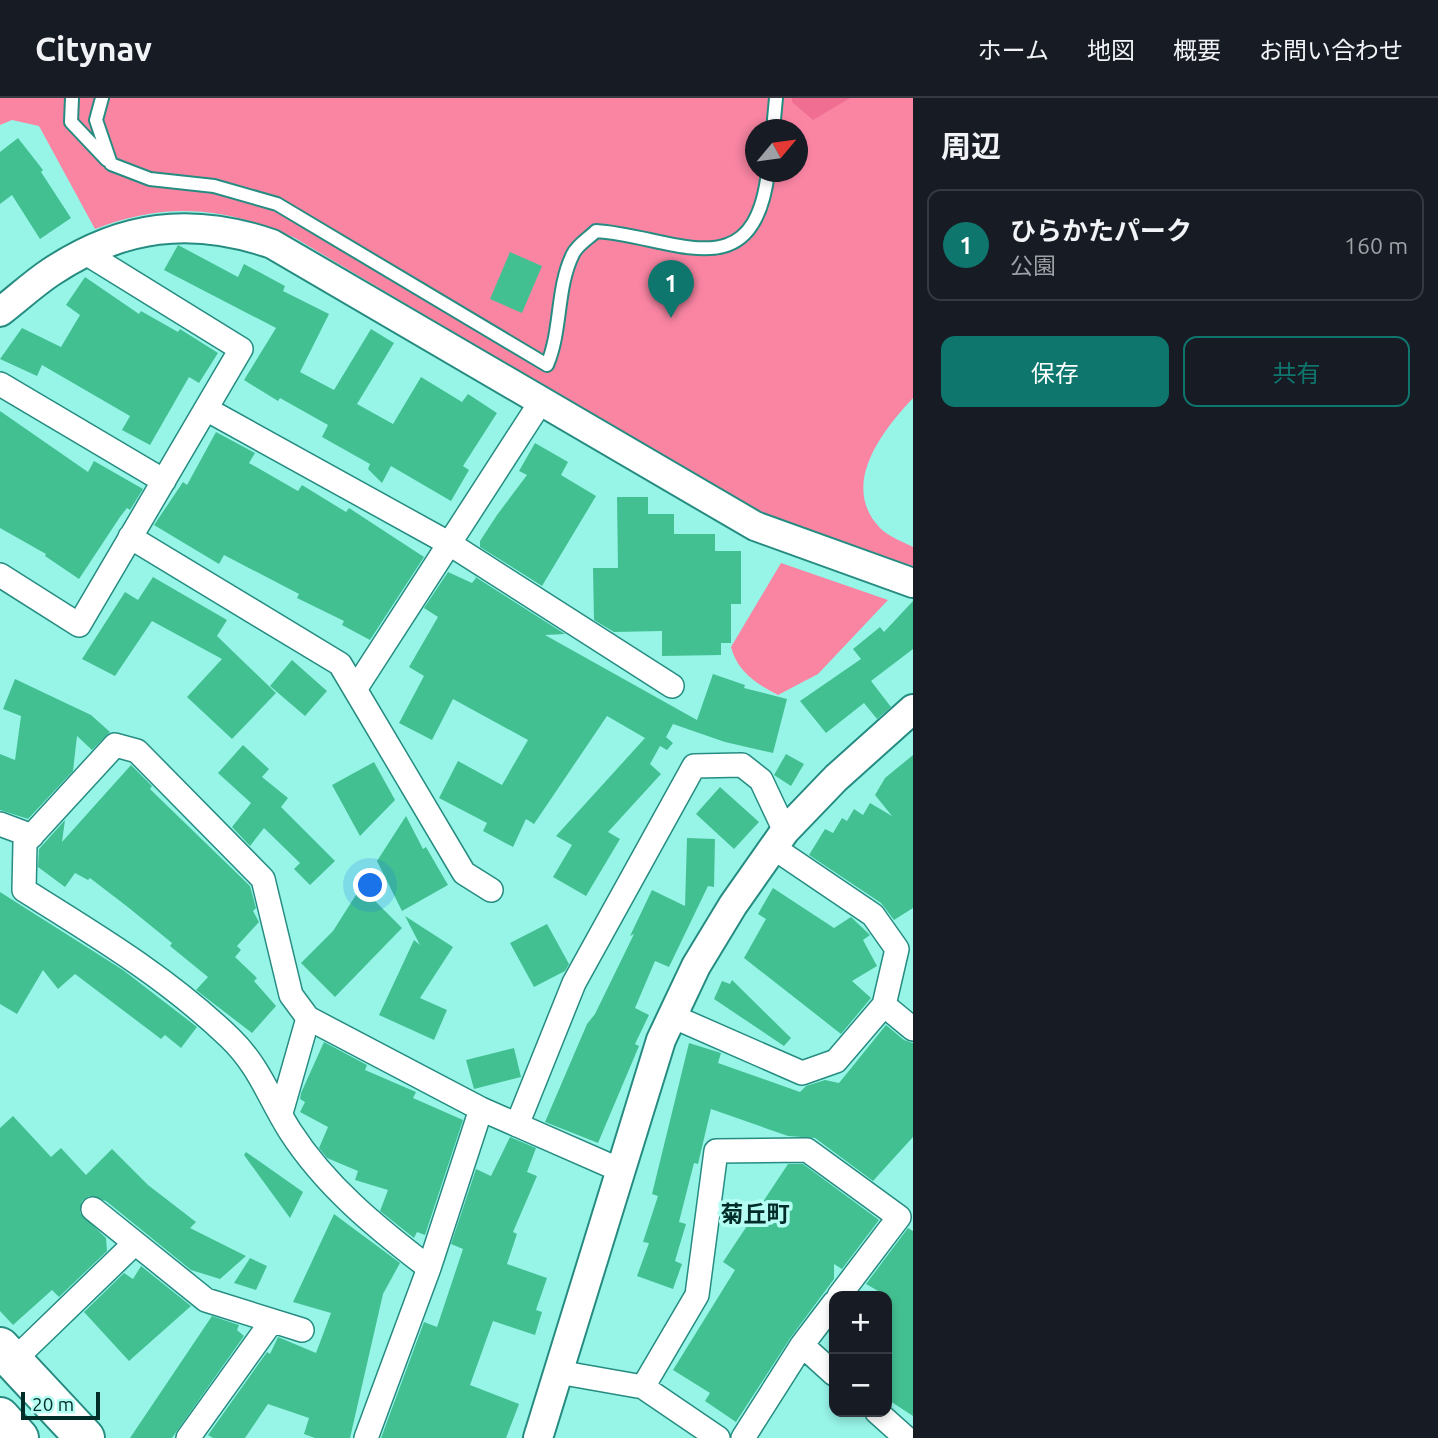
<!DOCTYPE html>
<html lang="ja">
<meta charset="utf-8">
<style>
body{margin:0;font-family:Ubuntu,"Noto Sans JP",sans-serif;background:#242831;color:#f1f3f6}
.controls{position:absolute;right:21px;bottom:21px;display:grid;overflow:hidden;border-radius:14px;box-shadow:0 4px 10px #0003}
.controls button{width:63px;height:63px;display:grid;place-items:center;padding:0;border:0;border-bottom:2px solid #363941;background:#171b24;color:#f1f3f6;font:35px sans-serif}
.compass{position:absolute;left:745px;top:21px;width:63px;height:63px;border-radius:50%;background:#171b24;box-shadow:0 4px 10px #0003;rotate:61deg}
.scale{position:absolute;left:21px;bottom:18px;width:79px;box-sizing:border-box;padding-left:7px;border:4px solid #012c28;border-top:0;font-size:19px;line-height:24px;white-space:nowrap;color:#012c28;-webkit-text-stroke:5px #b5fef3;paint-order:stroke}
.you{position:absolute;left:371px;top:788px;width:24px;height:24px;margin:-18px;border:5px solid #fff;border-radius:50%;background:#1a73e8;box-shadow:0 0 0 10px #1a73e833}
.badge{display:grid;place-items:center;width:46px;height:46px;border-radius:50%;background:#0f766e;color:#fff;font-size:23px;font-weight:700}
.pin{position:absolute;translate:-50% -58px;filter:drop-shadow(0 2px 4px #0008)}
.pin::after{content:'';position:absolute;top:37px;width:24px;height:21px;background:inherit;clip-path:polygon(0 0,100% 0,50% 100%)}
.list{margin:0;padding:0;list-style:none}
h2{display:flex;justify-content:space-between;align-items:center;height:91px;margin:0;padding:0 28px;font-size:30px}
h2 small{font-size:23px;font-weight:400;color:#9ea1a6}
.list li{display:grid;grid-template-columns:46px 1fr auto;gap:21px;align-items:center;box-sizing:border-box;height:112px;margin:0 14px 14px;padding:0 14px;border:2px solid #363941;border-radius:14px}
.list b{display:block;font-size:26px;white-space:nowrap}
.list p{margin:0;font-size:23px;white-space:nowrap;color:#9ea1a6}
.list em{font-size:23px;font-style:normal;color:#9ea1a6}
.actions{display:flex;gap:14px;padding:21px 28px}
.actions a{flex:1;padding:16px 0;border:2px solid #0f766e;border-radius:14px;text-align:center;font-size:24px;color:#0f766e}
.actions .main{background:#0f766e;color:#fff}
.map{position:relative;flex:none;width:913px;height:1340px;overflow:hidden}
header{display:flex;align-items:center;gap:42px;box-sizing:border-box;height:98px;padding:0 35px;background:#171b24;border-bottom:2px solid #363941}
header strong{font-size:33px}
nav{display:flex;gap:38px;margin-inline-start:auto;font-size:24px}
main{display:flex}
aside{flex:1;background:#171b24}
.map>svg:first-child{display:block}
</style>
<header>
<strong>Citynav</strong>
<nav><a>ホーム</a><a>地図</a><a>概要</a><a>お問い合わせ</a></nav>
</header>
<main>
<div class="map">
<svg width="913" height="1340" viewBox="0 0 913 1340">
<rect width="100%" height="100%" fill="#97f5e8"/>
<path fill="#f985a3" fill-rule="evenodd" d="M0,0H913V300C883,332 839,387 880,430C888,438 903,444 913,449V468L763,418L295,140C225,109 167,103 95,131L39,28L12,22L0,27ZM755,32H797V74H755Z
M781,465L888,502L818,576L778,597C756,586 737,573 731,549Z"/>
<path fill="#ef6e92" d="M792,0H850L813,22L792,4Z"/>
<path fill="#43c091" d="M18,40L43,72L41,74L71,120L40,141L12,97L0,106V54Z
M178,147L238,179L244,166L285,188L283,193L329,216L300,274L334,292L371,231L394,245L357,306L393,326L421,279L462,304L468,296L497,315L463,368L469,372L451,403L391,368L382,385L368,371L370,366L322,339L328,327L280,300L278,303L244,282L276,230L164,172Z
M510,154L542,168L522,215L490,201Z
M85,179L139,216L141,213L178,234L180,231L218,255L199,285L189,279L150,347L122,332L130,318L42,267L37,278L0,261L22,230L61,249L80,217L66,207Z
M0,313L88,374L94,363L143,391L130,412L127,410L120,419L79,481L45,458L46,456L0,430Z
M216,334L255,355L249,365L298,393L302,387L346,414L349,410L424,459L370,542L342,527L344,523L297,500L299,496L224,457L219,466L154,427L183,384L187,387Z
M535,345L568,364L561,377L596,398L542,488L480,449V443L497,417L527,377L519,373Z
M617,399H648V416H674V436H715V453H741V506H731V545H721V557L662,558V533L614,534L594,522L593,470H618Z
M448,474L472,485L476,480L474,478L565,536L545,537L697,622L713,576L745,587L744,590L787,601L773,655L725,644L673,626L666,639L673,645L667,652L660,648L650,666L661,676L608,734L620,741L586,798L553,779L572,747L556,738L645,640L607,618L534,726L526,721L513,749L483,733L487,725L439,700L458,663L502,687L528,642L453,601L432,642L399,625L424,578L409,569L438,519L424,510Z
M153,479L227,522L217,538L276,595L232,641L187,599L222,561L152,523L115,578L82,561L125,494L138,502Z
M913,503V551L871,583L891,609L877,621L864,605L826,635L800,603L861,561L853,551L880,529L884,534Z
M292,562L327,593L305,618L270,588Z
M15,581L91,617L110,634L92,652L77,638L73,673L28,721L0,712V656L15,662L21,618L3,611Z
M243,647L269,671L262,679L288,700L281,709L335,763L310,787L294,771L300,765L264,730L250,748L232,729L251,705L218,675Z
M786,656L804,666L791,688L774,677Z
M913,657V810L894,822L881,805L809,757L825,731L833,735L842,720L847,723L854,711L863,717L870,705L892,718L875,697L885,680Z
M374,664L395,702L360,738L332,687Z
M131,667L152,688L150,691L250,788L256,810L253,813L259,824L237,848L241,852L235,859L257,880L254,883L276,908L252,935L196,892L208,879L170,848L172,845L129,810L90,780L88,782L75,775L65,789L38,769L39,751L65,722L62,744Z
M720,689L759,724L734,751L696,716Z
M406,718L423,751L426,749L448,787L402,813L377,763Z
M687,740L715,741L714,789L708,788L669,869L655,863L635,910L649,917L635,946L639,948L598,1045L545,1024L587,926L595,916L634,836L630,838L652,792L685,808Z
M361,789L402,830L335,899L301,865L333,833Z
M773,790L834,830L851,819L870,837L863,842L877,868L852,883L871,900L841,936L744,860L766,821L758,816Z
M0,794L123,872L197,929L181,950L165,937L161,941L75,876L58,891L43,872L17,916L0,906Z
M405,818L453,849L420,900L447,912L434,942L379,917L414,842L420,847Z
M547,826L569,866L565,873L534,889L510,845Z
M732,882L791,940L784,948L714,901L722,883L730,886Z
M886,927L904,942L913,945V1039L873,1083L815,1040L788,1038L711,1011L698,1066L694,1065L679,1124L686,1126L675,1163L682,1166L673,1191L637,1178L649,1145L643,1144L658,1098L652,1096L689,945L721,955L718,965L800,994L806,988L825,982L839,985Z
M324,944L367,967L365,972L416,994L413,1000L463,1022L425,1137L417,1134L414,1140L380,1113L388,1092L355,1082L358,1073L327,1060L319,1050L328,1029L300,1014L305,1004L300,1001L301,995Z
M514,950L521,979L474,991L466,962Z
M13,1018L51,1059L61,1050L86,1077L112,1051L148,1087L196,1124L190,1130L246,1158L220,1181L191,1172L106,1103L89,1098L82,1103L80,1115L106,1140L107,1153L59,1199L52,1192L13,1227L0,1213V1030Z
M510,1039L536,1050L527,1074L537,1078L513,1134L517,1136L507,1166L547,1180L536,1212L542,1214L535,1237L493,1223L470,1287L519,1306L506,1340H381L424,1224L437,1229L463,1151L451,1146L476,1071L491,1078Z
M246,1054L303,1094L290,1120L244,1057Z
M788,1066H803L879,1122L842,1171L834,1166V1181L791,1239L736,1324L705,1303L710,1295L673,1272L735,1172L723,1164Z
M334,1116L400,1165L383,1196L350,1340H315L304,1336L309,1320L268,1306L245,1340H213L208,1337L267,1254L270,1256L278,1239L316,1255L331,1215L293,1204Z
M908,1130L913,1133V1318L887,1301V1198L866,1186Z
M250,1160L267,1168L256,1192L234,1185Z
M141,1168L191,1208L129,1263L84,1214L124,1175L133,1181Z
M212,1218L239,1227L237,1232L244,1238L172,1340H130Z"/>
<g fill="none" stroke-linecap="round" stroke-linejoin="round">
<defs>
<path id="service" d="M72,0L71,24L107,62
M102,0L96,22L111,66L150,81L214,88L277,106L547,267C562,232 556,190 573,156C577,147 589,140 596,133C673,138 754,194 768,74
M773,32L776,0"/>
<path id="minor" d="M0,286L164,383
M206,311L450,446L672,588
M130,439L340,566L464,775L491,792
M0,477L79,527L241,251L84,154
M356,590L542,302
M0,726L32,738
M774,750L873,817L897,851L884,907
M672,918L802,975L836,963L884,907L913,931
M281,1015L308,920
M517,1027L574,885L694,668L742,667L761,682L785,733
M93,1111L206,1202L302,1232
M429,1170C377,1130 326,1089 290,1033C269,1000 260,969 230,940C168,880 96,837 24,792L25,745L115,647L137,653L263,781L291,897L308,920L481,1011L620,1072
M802,1247L834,1276
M13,1263L135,1145
M558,1274L643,1289L718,1340
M643,1289L697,1197L716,1053L807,1052L899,1119L839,1198
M877,1314L906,1340
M188,1340L272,1223
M366,1340L429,1170L481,1011
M743,1340L802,1247L834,1205"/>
<path id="tertiary" d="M0,214C17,201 33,186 51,174C122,127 191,118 272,146L755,428L913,485
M538,1340L661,942L696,868L733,807L785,733L836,680L913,611"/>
<path id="trunk" d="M0,1249L85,1340
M0,1319L19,1340"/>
</defs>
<use href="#service" stroke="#268c81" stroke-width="16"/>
<use href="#minor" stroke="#268c81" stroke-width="26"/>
<use href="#tertiary" stroke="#268c81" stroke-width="32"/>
<use href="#trunk" stroke="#268c81" stroke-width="42"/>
<use href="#service" stroke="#fff" stroke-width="12"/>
<use href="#minor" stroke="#fff" stroke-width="23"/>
<use href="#tertiary" stroke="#fff" stroke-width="28"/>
<use href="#trunk" stroke="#fff" stroke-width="38"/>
</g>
<g text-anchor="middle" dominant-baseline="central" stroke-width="7" stroke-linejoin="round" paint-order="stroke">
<g font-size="23" font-weight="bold" fill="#012c28" stroke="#b5fef3">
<text x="755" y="1115">菊丘町</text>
</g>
</g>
</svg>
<div class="controls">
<button>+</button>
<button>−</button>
</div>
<svg class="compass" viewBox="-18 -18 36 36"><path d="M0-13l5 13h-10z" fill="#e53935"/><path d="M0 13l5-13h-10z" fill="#9ea1a6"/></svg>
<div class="scale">20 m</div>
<div class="you"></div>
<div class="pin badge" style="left:671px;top:220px">1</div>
</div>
<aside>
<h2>周辺<small></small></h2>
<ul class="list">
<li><span class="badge">1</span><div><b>ひらかたパーク</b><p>公園</p></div><em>160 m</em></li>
</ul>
<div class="actions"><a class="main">保存</a><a>共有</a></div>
</aside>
</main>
